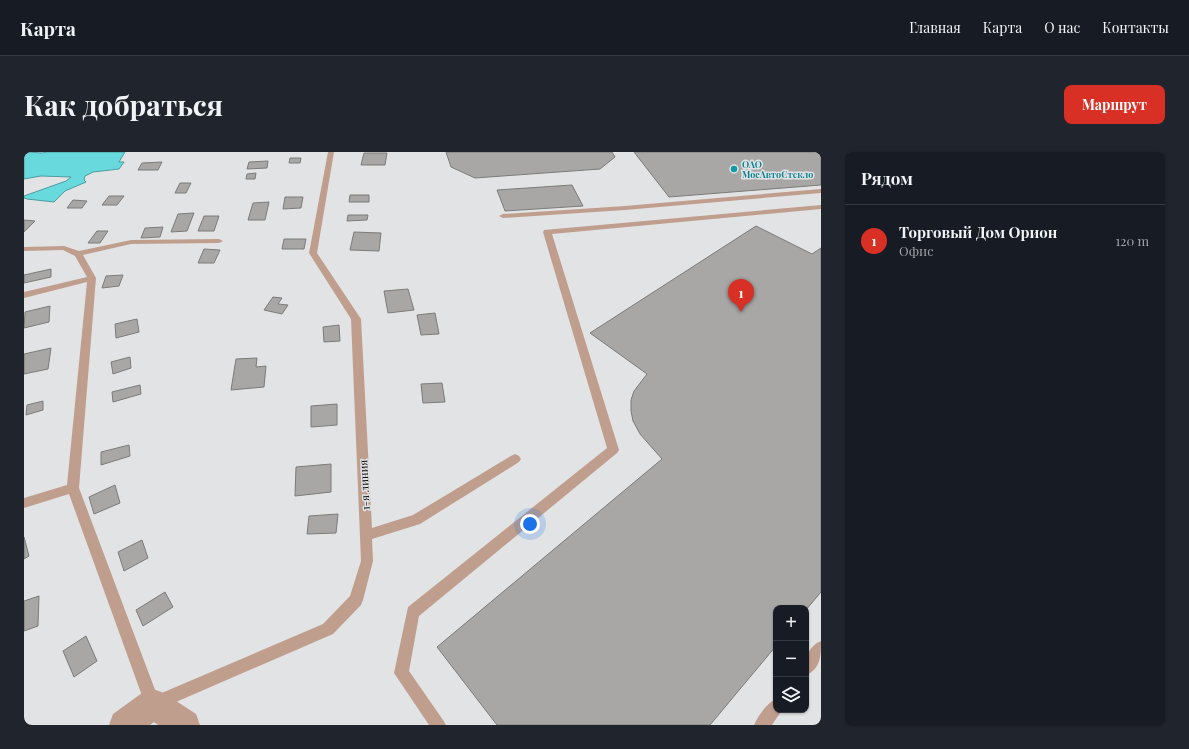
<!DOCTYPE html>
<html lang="ru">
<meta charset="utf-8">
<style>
body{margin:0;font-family:"Playfair Display",serif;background:#20242c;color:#f1f3f6}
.controls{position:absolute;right:12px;bottom:12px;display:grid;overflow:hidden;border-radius:8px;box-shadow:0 1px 3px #0004}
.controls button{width:36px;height:36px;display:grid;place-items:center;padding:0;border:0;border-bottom:1px solid #363941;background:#171b24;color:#f1f3f6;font:20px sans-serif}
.you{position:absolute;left:506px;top:372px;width:14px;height:14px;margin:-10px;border:3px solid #fff;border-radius:50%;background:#1a73e8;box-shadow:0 0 0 6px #1a73e833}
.badge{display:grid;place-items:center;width:26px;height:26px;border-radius:50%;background:#d93025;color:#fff;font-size:13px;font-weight:700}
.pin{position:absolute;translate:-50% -33px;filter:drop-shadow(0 1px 2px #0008)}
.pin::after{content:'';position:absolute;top:21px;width:14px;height:12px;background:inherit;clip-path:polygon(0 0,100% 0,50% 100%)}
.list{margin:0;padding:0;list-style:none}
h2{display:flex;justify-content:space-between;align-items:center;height:52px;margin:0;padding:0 16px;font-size:17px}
h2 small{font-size:13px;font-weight:400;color:#9ea1a6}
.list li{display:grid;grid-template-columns:26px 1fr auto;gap:12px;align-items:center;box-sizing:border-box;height:72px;padding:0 16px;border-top:1px solid #363941}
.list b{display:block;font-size:15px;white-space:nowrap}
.list p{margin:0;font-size:13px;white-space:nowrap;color:#9ea1a6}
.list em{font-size:13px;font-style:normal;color:#9ea1a6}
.icon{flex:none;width:22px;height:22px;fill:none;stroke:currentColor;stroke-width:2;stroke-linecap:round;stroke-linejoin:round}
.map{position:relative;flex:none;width:797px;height:573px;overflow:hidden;border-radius:8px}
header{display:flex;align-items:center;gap:24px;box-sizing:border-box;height:56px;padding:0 20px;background:#171b24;border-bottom:1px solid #363941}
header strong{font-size:19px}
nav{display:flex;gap:22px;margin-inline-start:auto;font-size:14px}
.intro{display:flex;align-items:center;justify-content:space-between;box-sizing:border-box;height:96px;padding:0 24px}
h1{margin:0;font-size:28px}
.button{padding:10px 18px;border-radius:8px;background:#d93025;color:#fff;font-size:14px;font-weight:700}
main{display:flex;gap:24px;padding:0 24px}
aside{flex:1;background:#171b24;border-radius:8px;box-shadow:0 1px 3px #0004}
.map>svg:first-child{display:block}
</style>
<header>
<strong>Карта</strong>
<nav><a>Главная</a><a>Карта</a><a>О нас</a><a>Контакты</a></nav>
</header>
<div class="intro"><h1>Как добраться</h1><a class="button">Маршрут</a></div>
<main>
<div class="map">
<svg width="797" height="573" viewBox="0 0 797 573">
<rect width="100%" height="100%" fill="#e2e3e5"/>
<path fill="#68dadd" stroke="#4c9c9e" d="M4,0L18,1L23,0H101L95,10H100L95,17L69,20L61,24L60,28L62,30L41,39L30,50L3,47L0,46V44L42,29L47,25L17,24L0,27V2Z"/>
<path fill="#a8a7a5" stroke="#7c7b7a" d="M422,0H588L591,5L576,17L451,26L427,15Z
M610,0H797V33L645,45Z
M340,1H363L361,13H337Z
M266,6H277L276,11H265Z
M244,9L243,16L223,17L225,10Z
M138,10L134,18H114L118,11Z
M232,21L231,27H222L223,22Z
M156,31H167L162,41H151Z
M548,33L559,54L481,59L473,38Z
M326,43H345V50H325Z
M85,44H100L93,53H78Z
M261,45H279L277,56L259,57Z
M49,48L63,49L58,56H43Z
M245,50L241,68H224L229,51Z
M170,61L163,79L147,80L154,62Z
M324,63H344L343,68L323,69Z
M180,64H195L190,79H174Z
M0,68L11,69L0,80Z
M732,74L788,102L797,96V440L782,458V456H752V494L686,573H473L413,495L638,307L616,282L609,269L607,259V248L610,239L623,222L566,181Z
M139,75L136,85L117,86L121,76Z
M73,79H84L76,91H64Z
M330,80L357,81L355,99L326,98Z
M260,87H282L280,97H258Z
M180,97L196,98L190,111H174Z
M27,117V125L0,131V123Z
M99,123L95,134L78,136L82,124Z
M384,137L390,158L364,161L360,139Z
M249,145L258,146L254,152L264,153L258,162L240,158Z
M26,154L25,170L0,176L1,160Z
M411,161L415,182L397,183L393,163Z
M113,167L115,180L92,186L91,172Z
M315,173L316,189L300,190L299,175Z
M27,196L24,217L0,222V202Z
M106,205L107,216L89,222L87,210Z
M233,206L232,215L242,214L240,235L207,238L212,207Z
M418,231L421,250L399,251L397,232Z
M116,233L117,242L89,250L88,240Z
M19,249V258L2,263L3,253Z
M313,252V273L287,275V254Z
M105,293L106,304L77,313V300Z
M307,312V340L271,344L272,315Z
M91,333L96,351L70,362L65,345Z
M314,362L312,381L283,382L285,364Z
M0,385L5,404L0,407Z
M118,388L124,406L100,419L94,400Z
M141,440L149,455L119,474L112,458Z
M15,444L14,474L0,479V449Z
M62,484L73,509L50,525L39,499Z"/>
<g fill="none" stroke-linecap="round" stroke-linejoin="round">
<path fill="#c09e8e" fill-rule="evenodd" d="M304,0H310L293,101L337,167L348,376L389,363L487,304L491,302L495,304L497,307L495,310L396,372L348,387L349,409L339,448L337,453L309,482L129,560L124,557L121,552L45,342L0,356V346L43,333L63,130L0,146V140L63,125L51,104L39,98L0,99V95L40,94L55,99L107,88L195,87L199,89L195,91L107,92L59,103L72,126L55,336L133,543L299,472L326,444L337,409L327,167L285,101Z
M797,37V41L601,58L479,66L475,64L479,62L601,54Z
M797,53V57L528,82L595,298L593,301L395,464L385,519L419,568L422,573H405L370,521L384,455L583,296L519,80L520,78Z
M797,489C797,503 797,517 782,523C782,509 782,495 797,489Z
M752,547V558H758L748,573H730C734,564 743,551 752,547Z"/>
<path fill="#c09e8e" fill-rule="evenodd" d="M129,537L140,541L172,562L176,573H134L130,570L126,573H85L89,562L118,541Z"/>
</g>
<circle fill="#0f9aa8" stroke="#e2e3e5" stroke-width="1.5" cx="710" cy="17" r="4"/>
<g text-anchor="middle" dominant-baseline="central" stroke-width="3" stroke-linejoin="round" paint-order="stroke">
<g font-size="9" font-weight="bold" fill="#0d838f" stroke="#e2e3e5" text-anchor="start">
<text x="718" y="12">ОАО<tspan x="718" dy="10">МосАвтоСтекло</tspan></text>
</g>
<g font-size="11" fill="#0b0b0c" stroke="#e2e3e5">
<text transform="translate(340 333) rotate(-93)">1-я линия</text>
</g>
</g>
</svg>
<div class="controls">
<button>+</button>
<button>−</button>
<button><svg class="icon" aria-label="layers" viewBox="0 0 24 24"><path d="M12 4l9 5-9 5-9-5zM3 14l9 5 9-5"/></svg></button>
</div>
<div class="you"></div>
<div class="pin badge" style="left:717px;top:160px">1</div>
</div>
<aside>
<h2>Рядом<small></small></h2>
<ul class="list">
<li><span class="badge">1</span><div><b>Торговый Дом Орион</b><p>Офис</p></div><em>120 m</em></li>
</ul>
</aside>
</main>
